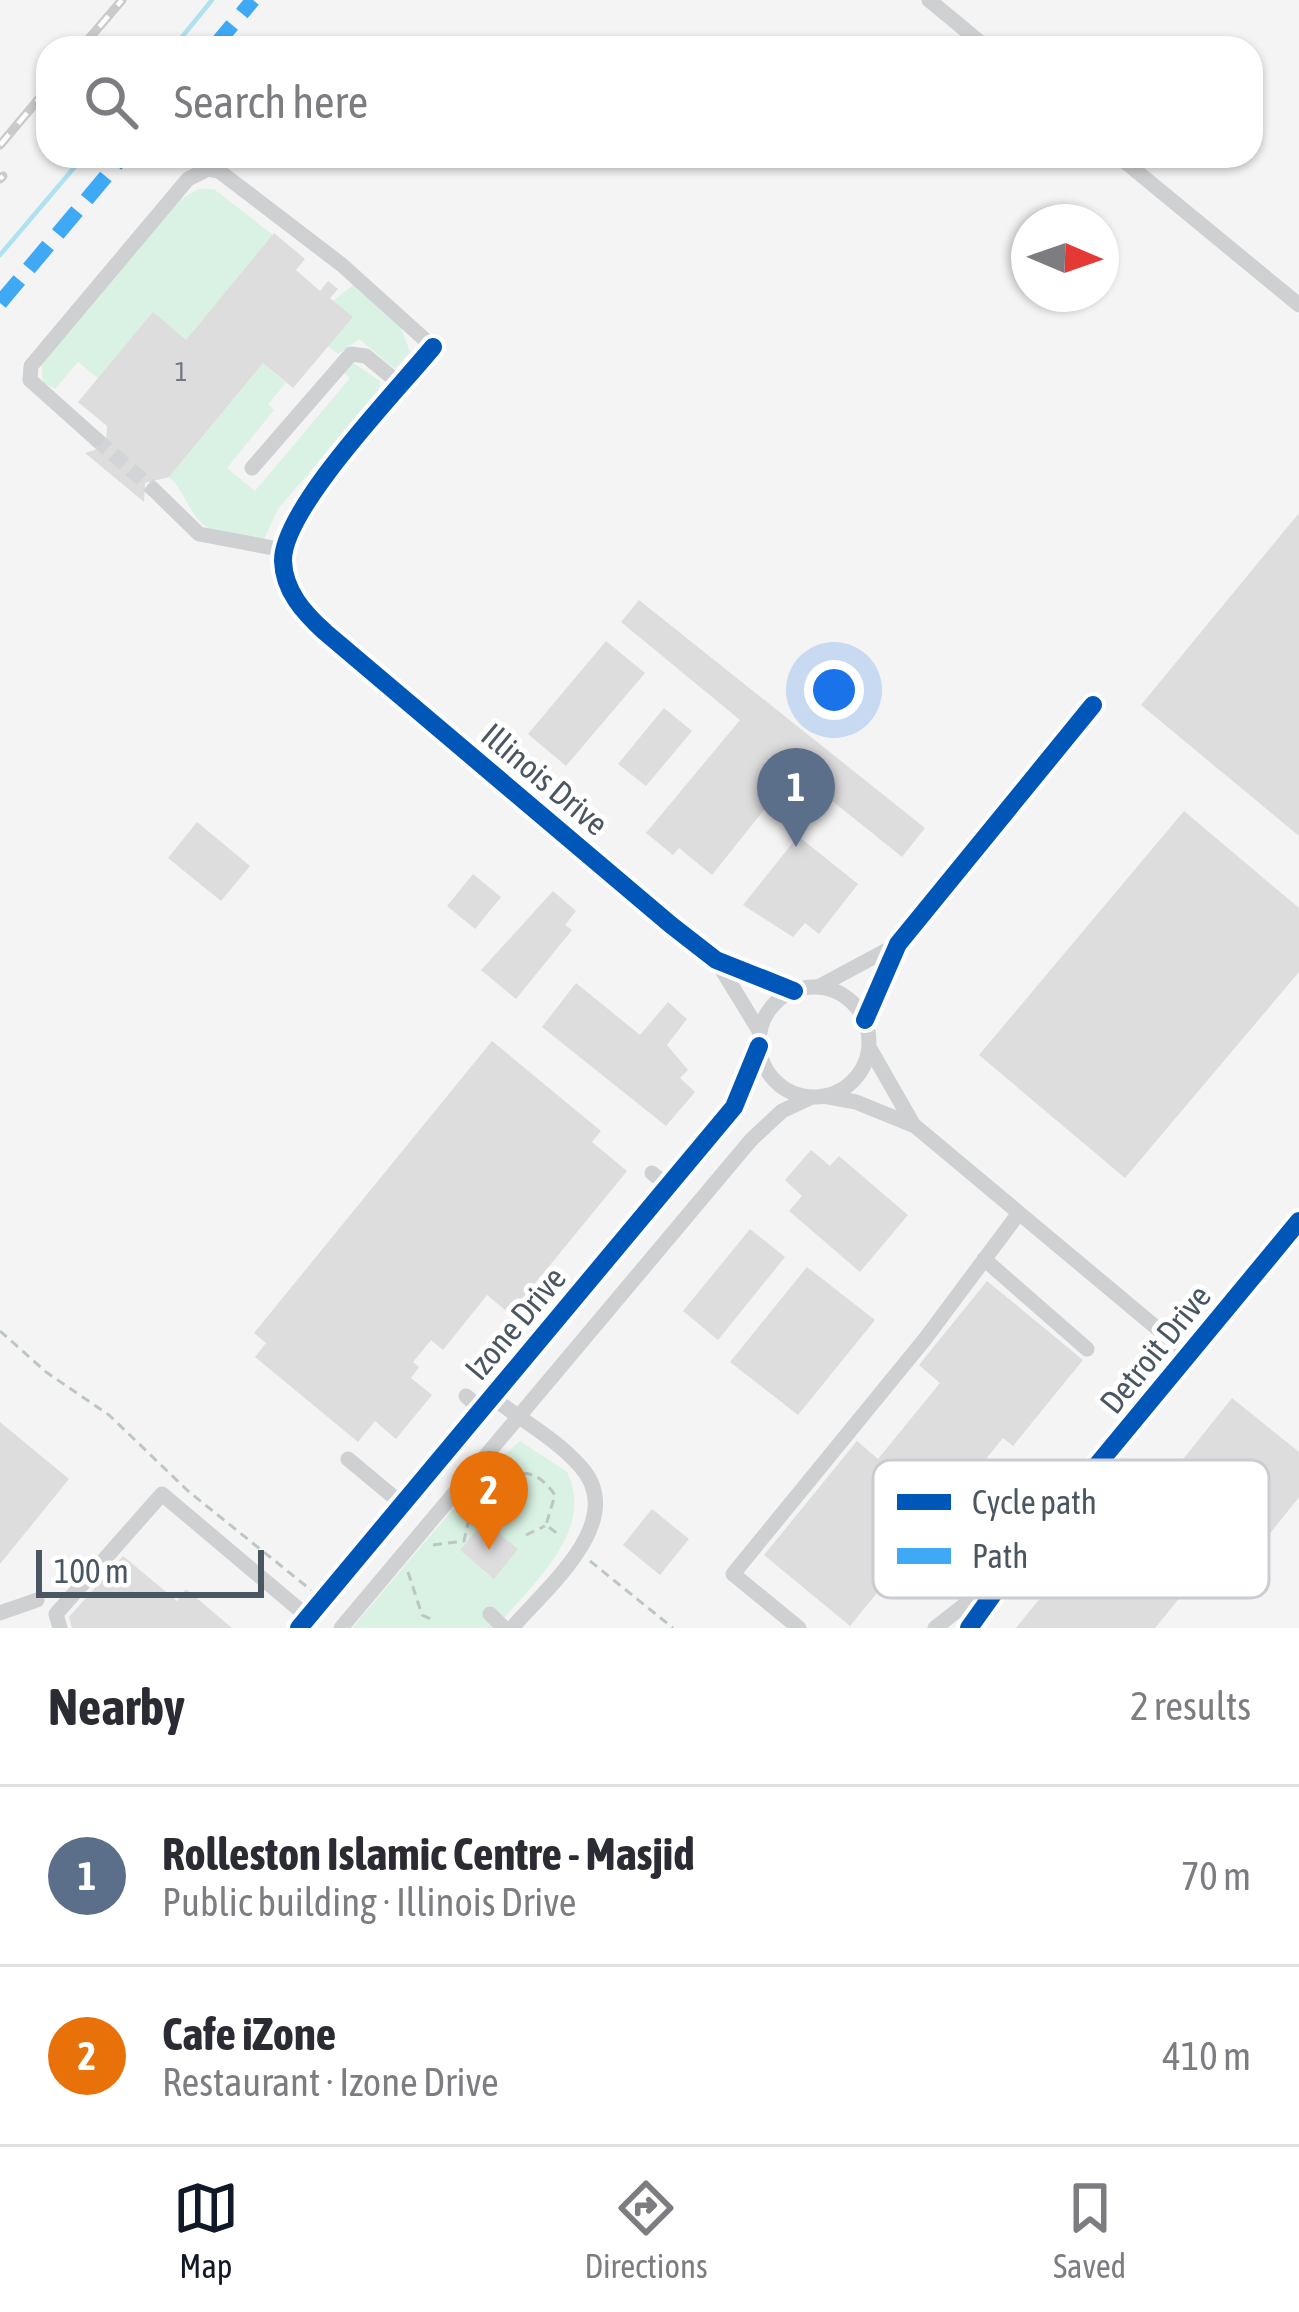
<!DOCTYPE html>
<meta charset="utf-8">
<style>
body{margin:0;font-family:"Asap Condensed",sans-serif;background:#f2f2f3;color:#2b2b33}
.compass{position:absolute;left:1011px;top:204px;width:108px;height:108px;border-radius:50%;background:#fff;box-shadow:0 3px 9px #0004;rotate:92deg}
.scale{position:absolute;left:36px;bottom:30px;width:228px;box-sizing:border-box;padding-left:12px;border:6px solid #4a5661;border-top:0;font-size:33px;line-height:42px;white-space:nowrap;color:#4a5661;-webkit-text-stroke:9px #fff;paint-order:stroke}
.you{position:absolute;left:834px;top:690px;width:42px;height:42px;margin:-30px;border:9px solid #fff;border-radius:50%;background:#1a73e8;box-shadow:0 0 0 18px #1a73e833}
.badge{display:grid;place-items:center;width:78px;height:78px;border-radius:50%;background:#111827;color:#fff;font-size:39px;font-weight:700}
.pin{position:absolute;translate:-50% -99px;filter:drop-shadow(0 3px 6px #0008)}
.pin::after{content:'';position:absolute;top:63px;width:42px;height:36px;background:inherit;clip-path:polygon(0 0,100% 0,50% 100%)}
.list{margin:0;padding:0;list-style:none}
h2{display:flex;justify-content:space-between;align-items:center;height:156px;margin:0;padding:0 48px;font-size:51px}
h2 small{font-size:39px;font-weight:400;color:#7c7c81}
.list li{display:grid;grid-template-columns:78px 1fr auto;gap:36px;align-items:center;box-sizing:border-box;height:180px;padding:0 48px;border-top:3px solid #e1e1e2}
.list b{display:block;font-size:45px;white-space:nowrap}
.list p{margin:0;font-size:39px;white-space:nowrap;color:#7c7c81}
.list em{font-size:39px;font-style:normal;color:#7c7c81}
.icon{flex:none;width:66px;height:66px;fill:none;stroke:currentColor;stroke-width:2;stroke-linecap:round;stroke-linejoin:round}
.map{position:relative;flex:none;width:1299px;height:1628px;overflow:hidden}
.search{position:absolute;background:#fff;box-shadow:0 3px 9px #0004;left:36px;right:36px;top:36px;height:132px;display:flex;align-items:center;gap:30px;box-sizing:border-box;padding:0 42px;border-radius:36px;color:#7c7c81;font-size:45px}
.sheet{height:516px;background:#fff}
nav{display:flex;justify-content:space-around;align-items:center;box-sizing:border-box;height:168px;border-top:3px solid #e1e1e2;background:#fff;font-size:33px;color:#7c7c81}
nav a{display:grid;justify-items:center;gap:6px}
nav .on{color:#111827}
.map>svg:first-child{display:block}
</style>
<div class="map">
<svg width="1299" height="1628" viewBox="0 0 1299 1628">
<rect width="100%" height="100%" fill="#f4f4f4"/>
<path fill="#d9f2e3" d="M198,189H214L273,235L186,340L153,313L98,378L78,362L55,389L43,383L41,360L171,206Z
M354,284L401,328L410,352L395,369L359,339L338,354L322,342L333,301Z
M352,362L380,381V389L278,509L263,541C241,537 212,537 197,518C186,504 183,490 169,477L263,363L286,383L268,404L274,410L227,468L255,491L350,378L341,370Z
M520,1441L567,1472C596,1532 532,1583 496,1628H352L481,1476Z"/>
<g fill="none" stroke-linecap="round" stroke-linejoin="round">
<path stroke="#aee2f0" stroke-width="4.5" d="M173,48L212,0
M0,255L84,156"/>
</g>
<path fill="#ddddde" d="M274,233L305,259L296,270L320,291L328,281L338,289L330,298L353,317L293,388L263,363L169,477L145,483L144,502L85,453L106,446L107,426L78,402L153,312L186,340Z
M1299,513V836L1141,705Z
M639,600L925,828L902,857L795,771L712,875L679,848L673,855L646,833L740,720L621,622Z
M606,641L645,673L566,766L528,734Z
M664,708L692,731L646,786L618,764Z
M1184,811L1299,908V972L1125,1178L979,1055Z
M197,822L250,866L221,901L168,858Z
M798,836L858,884L819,934L805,923L793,937L743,905Z
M473,874L501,897L475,929L447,906Z
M553,891L576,911L565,925L572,930L516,999L481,970Z
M576,983L640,1035L668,1002L687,1019L667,1045L688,1070L680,1078L695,1092L666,1126L542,1027Z
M492,1041L601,1131L592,1142L627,1171L510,1314L487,1295L443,1350L431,1340L413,1362L419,1367L411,1378L432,1395L396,1439L375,1421L358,1442L255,1357L266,1343L254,1333Z
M811,1150L830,1166L839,1156L908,1215L860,1272L789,1211L802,1196L785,1180Z
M750,1229L785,1257L718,1340L683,1311Z
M807,1267L875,1320L798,1415L730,1362Z
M987,1281L1083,1360L1013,1446L1003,1438L850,1626L764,1555L857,1441L878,1459L940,1383L919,1365Z
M1232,1398L1299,1452V1497L1225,1590L1136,1518Z
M0,1422L69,1479L0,1564Z
M652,1509L689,1539L660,1575L623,1545Z
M484,1521L518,1549L494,1579L460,1550Z
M1098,1527L1182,1595L1155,1628H1016Z
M123,1556L177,1601L186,1589L232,1628H72L69,1617Z"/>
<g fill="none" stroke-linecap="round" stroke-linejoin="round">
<path stroke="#d2d4d7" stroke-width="15" stroke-dasharray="15 8" stroke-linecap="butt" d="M96,439L154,490"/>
<path stroke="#bcc7c4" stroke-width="3" stroke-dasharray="9 6" stroke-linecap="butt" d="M0,1331L46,1372L109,1415L188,1491L311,1590
M464,1508L468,1517L490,1509L496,1482C522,1467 538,1471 555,1495L546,1525L558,1534
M526,1535L545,1526
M433,1545L464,1541L469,1518
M590,1561L673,1628
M408,1572L422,1615L431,1619"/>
<path stroke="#ced0d2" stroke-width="15" d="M929,0L987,48
M1118,156L1299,305
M96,439L30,380L31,366L188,179L208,169L219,171L342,265L433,347L291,525L283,559L301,609L716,960L794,991
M252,468L351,354L366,356L401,385
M154,490L199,534L284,550
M716,960L760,1032
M818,987L898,944
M759 1042a55 55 0 1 1 110 0a55 55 0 1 1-110 0Z
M865,1020L898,944L1093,705
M869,1047L913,1124
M823,1096L856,1102L915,1126L1189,1355
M652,1173L668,1186
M984,1259L1087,1349
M466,1396L482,1410
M492,1397C522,1421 555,1438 580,1466C630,1520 546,1588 512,1628
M348,1459L402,1504
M0,1613L37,1600
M490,1614L504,1628
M60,1628L56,1614L162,1494L308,1617
M299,1628L734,1107L759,1046
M341,1628L751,1140L782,1111L812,1097
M799,1628L733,1574L925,1339L1019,1213
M935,1628L999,1578
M969,1628L1011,1569L1299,1221"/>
<defs>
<path id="rail" d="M81,48L122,0
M0,145L48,88
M0,179L3,176"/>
</defs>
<use href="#rail" stroke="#c9cacc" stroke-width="9"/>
<use href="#rail" stroke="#fff" stroke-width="4.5" stroke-dasharray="14" stroke-linecap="butt"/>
<path stroke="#3fa9f5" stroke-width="15" stroke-dasharray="30 15" stroke-linecap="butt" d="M213,48L253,0
M0,303L123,156"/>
<defs>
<path id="cycleway" d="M433,347C397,391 282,509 283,561C284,591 304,613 325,632L671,925L716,960L794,991
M865,1020L898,944L1093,705
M299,1628L734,1107L759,1046
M969,1628L1011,1569L1299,1221"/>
</defs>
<use href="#cycleway" stroke="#fff" stroke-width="26"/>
<use href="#cycleway" stroke="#0057b8" stroke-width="18"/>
</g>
<g text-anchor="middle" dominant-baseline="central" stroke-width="10" stroke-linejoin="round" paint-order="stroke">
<g font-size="27" fill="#707881">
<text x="181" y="371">1</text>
</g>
<g font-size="33" fill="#4a5661" stroke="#fff">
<text transform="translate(545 779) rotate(40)">Illinois Drive</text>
<text transform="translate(515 1323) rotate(-50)">Izone Drive</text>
<text transform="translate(1155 1349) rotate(-51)">Detroit Drive</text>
</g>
</g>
<rect x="873" y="1460" width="396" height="138" rx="18" fill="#fff" stroke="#c9ccd0" stroke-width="3"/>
<rect x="897" y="1494" width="54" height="16" fill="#0057b8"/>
<rect x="897" y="1548" width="54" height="16" fill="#3fa9f5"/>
<g font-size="33" fill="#4a5661">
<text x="972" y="1514">Cycle path</text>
<text x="972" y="1568">Path</text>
</g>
</svg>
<svg class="compass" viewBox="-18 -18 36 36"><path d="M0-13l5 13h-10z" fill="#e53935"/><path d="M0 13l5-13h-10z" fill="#7c7c81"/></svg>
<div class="scale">100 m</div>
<div class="you"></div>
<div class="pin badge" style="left:796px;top:847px;background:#5c6f8a">1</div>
<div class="pin badge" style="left:489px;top:1550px;background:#e8710a">2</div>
<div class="search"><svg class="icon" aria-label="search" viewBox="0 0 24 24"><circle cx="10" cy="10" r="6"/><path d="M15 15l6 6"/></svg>Search here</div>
</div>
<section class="sheet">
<h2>Nearby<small>2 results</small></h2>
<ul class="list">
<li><span class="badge" style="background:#5c6f8a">1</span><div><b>Rolleston Islamic Centre - Masjid</b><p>Public building · Illinois Drive</p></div><em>70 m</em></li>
<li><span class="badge" style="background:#e8710a">2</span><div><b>Cafe iZone</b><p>Restaurant · Izone Drive</p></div><em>410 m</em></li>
</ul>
</section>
<nav>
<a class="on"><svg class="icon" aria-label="map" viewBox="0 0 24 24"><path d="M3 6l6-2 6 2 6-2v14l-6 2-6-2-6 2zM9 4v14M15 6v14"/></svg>Map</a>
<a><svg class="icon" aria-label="directions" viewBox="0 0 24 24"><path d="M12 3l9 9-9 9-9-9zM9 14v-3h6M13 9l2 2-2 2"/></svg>Directions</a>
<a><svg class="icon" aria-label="saved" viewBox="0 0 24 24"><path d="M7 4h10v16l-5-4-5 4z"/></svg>Saved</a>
</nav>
